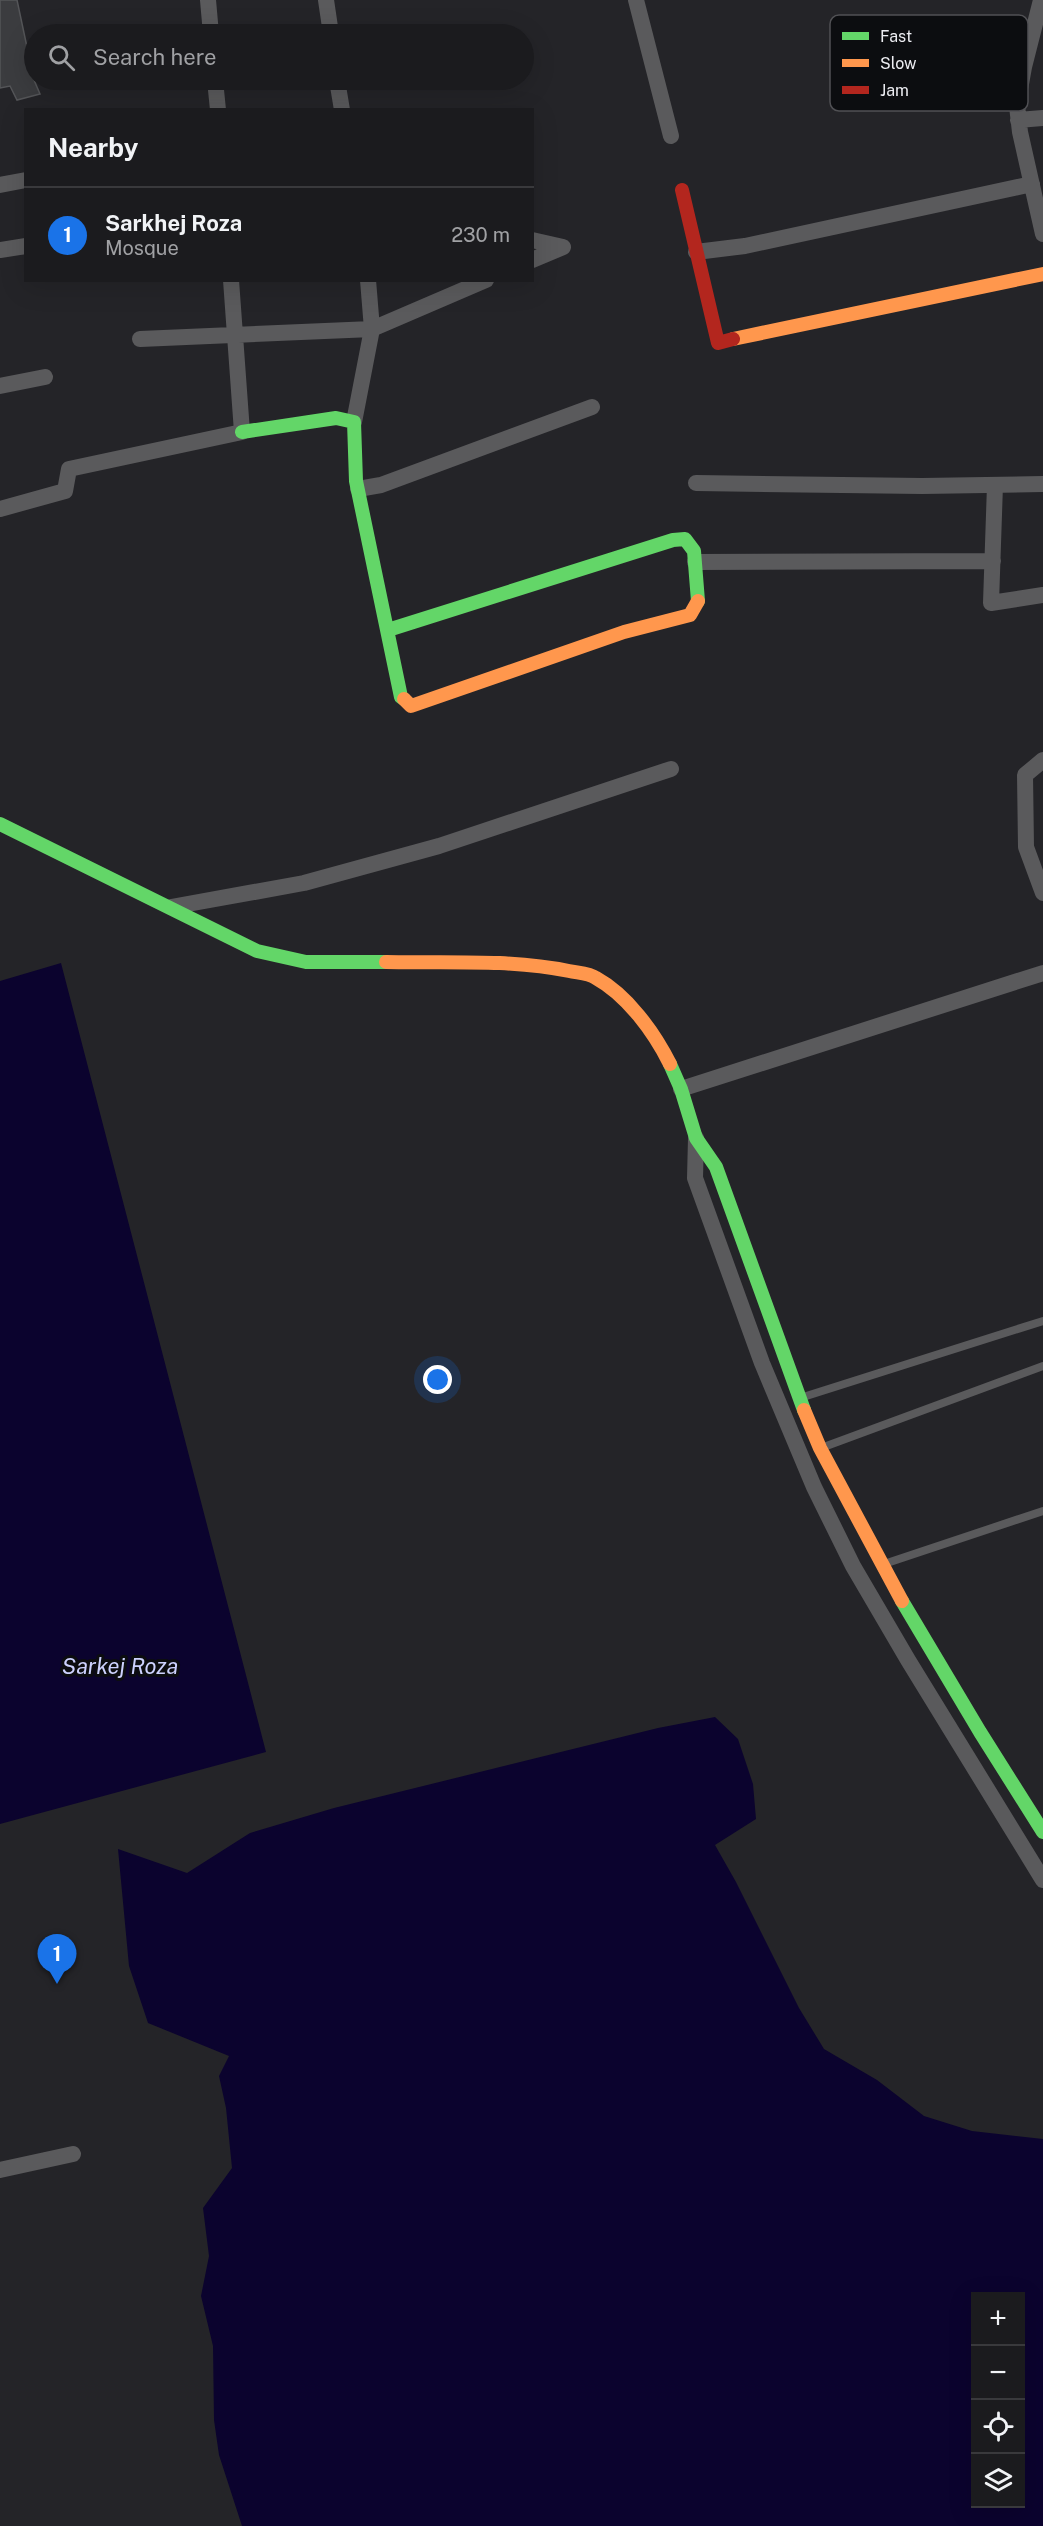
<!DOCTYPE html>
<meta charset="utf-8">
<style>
body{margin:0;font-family:"Public Sans",sans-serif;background:#28282b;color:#f1f3f6}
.controls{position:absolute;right:18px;bottom:18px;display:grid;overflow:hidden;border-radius:0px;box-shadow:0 6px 24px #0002}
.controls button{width:54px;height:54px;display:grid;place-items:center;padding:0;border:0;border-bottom:2px solid #39393c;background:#1b1b1e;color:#f1f3f6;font:30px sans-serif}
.you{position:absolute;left:438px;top:1380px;width:21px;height:21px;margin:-15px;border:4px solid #fff;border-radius:50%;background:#1a73e8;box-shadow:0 0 0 9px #1a73e833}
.badge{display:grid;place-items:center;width:39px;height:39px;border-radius:50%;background:#1a73e8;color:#fff;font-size:20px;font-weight:700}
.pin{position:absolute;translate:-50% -50px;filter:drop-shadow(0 2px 3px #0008)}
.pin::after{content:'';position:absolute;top:32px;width:21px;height:18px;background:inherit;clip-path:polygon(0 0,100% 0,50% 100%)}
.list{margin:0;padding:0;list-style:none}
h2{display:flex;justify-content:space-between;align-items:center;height:78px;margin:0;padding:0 24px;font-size:26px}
h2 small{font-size:20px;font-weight:400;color:#a0a1a4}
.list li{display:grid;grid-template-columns:39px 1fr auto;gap:18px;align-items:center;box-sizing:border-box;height:96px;padding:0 24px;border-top:2px solid #39393c}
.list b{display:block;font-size:22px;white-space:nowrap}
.list p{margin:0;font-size:20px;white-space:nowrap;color:#a0a1a4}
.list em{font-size:20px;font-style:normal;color:#a0a1a4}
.icon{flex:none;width:33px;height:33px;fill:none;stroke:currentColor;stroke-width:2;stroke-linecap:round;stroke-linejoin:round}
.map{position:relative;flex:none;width:1043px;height:2526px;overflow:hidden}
.search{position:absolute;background:#1b1b1e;box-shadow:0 6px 24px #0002;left:24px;top:24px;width:510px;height:66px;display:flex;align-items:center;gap:15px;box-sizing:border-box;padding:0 21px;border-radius:33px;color:#a0a1a4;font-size:22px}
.panel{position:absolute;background:#1b1b1e;box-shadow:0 6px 24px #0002;left:24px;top:108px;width:510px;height:174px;border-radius:0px}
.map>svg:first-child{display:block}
</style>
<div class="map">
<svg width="1043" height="2526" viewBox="0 0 1043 2526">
<rect width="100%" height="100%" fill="#242428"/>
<path fill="#0b032e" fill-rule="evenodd" d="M61,963L266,1752L0,1824V981Z
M715,1717L738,1739L753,1784L756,1819L715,1845L736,1882L799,2008L824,2049L877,2080L924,2116L972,2131L1043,2139V2526H242L219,2455L214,2420L213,2346L201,2296L209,2256L203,2208L232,2168L226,2108L219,2076L229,2056L148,2023L129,1966L118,1849L187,1873L250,1833L334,1808L658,1728ZM976,2296H1020V2504H976Z"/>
<path fill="#3b3c3f" stroke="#545558" stroke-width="1.5" d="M0,0H17L34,80L40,94L17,100L10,86L0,88Z"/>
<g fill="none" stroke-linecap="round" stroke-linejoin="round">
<path stroke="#5a5a5c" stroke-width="8" d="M800,1398L1043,1321
M821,1448L1043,1366
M884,1564L1043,1511"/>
<path stroke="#5a5a5c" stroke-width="16" d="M208,0L211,34
M326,0L331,34
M636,0L671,136
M1041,0L1024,67L1017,106L1020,132L1043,234
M215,80L218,110
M337,80L342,110
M1018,120L1043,118
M0,185L26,180
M532,240L563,247L532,260
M0,250L26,246
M696,252L745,246L1032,184
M140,339L372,329L486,280
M0,386L45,377
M354,422L372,329L368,280
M696,483L922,486L1043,484
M995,485L991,603L1043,595
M358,489L381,485L592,407
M0,509L65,491L69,469L242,432L231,280
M695,562L993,561
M1043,760L1025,775L1026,847L1043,893
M171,907L304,883L439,846L671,769
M681,1089L1043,973
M696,1138L695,1178L762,1363L814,1487L853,1566L908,1660L1043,1880
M0,2170L73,2154"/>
<path stroke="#63d668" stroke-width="14" d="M242,432L336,418L354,422L356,481L401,697L404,699
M388,630L673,540L685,539L694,551L698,601
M0,824L257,951L306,962H386
M670,1064L681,1089L696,1138L716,1167L804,1410
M902,1601L980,1732L1043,1832"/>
<path stroke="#ff974d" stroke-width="14" d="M733,339L1043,274
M404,699L411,706L624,632L690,615L698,601
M386,962C447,963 509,959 569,971C578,973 589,973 596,978C627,995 654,1032 670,1064
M804,1410L820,1448L902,1601"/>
<path stroke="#b3261e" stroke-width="14" d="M682,190L718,343L733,339"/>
</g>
<g text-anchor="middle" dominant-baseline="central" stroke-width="6" stroke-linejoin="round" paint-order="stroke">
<g font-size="22" font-style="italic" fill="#cdd2fe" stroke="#0c0d10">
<text x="120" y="1666">Sarkej Roza</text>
</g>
</g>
<rect x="830" y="15" width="198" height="96" rx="9" fill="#0c0d10" stroke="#505054" stroke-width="1.5"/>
<rect x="842" y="32" width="27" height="8" fill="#63d668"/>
<rect x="842" y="59" width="27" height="8" fill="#ff974d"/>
<rect x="842" y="86" width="27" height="8" fill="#b3261e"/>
<g font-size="16" fill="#ededf2">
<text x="880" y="42">Fast</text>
<text x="880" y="69">Slow</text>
<text x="880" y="96">Jam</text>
</g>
</svg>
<div class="controls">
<button>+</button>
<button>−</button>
<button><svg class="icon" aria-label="locate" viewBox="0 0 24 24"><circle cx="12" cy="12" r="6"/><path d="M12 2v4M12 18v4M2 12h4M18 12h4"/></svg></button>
<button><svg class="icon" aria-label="layers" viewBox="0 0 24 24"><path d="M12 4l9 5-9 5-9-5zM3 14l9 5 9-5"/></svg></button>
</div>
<div class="you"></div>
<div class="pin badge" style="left:57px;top:1984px">1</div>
<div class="search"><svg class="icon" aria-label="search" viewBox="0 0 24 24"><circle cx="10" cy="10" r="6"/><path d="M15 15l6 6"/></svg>Search here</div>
<section class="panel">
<h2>Nearby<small></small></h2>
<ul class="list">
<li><span class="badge">1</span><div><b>Sarkhej Roza</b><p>Mosque</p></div><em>230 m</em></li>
</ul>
</section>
</div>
